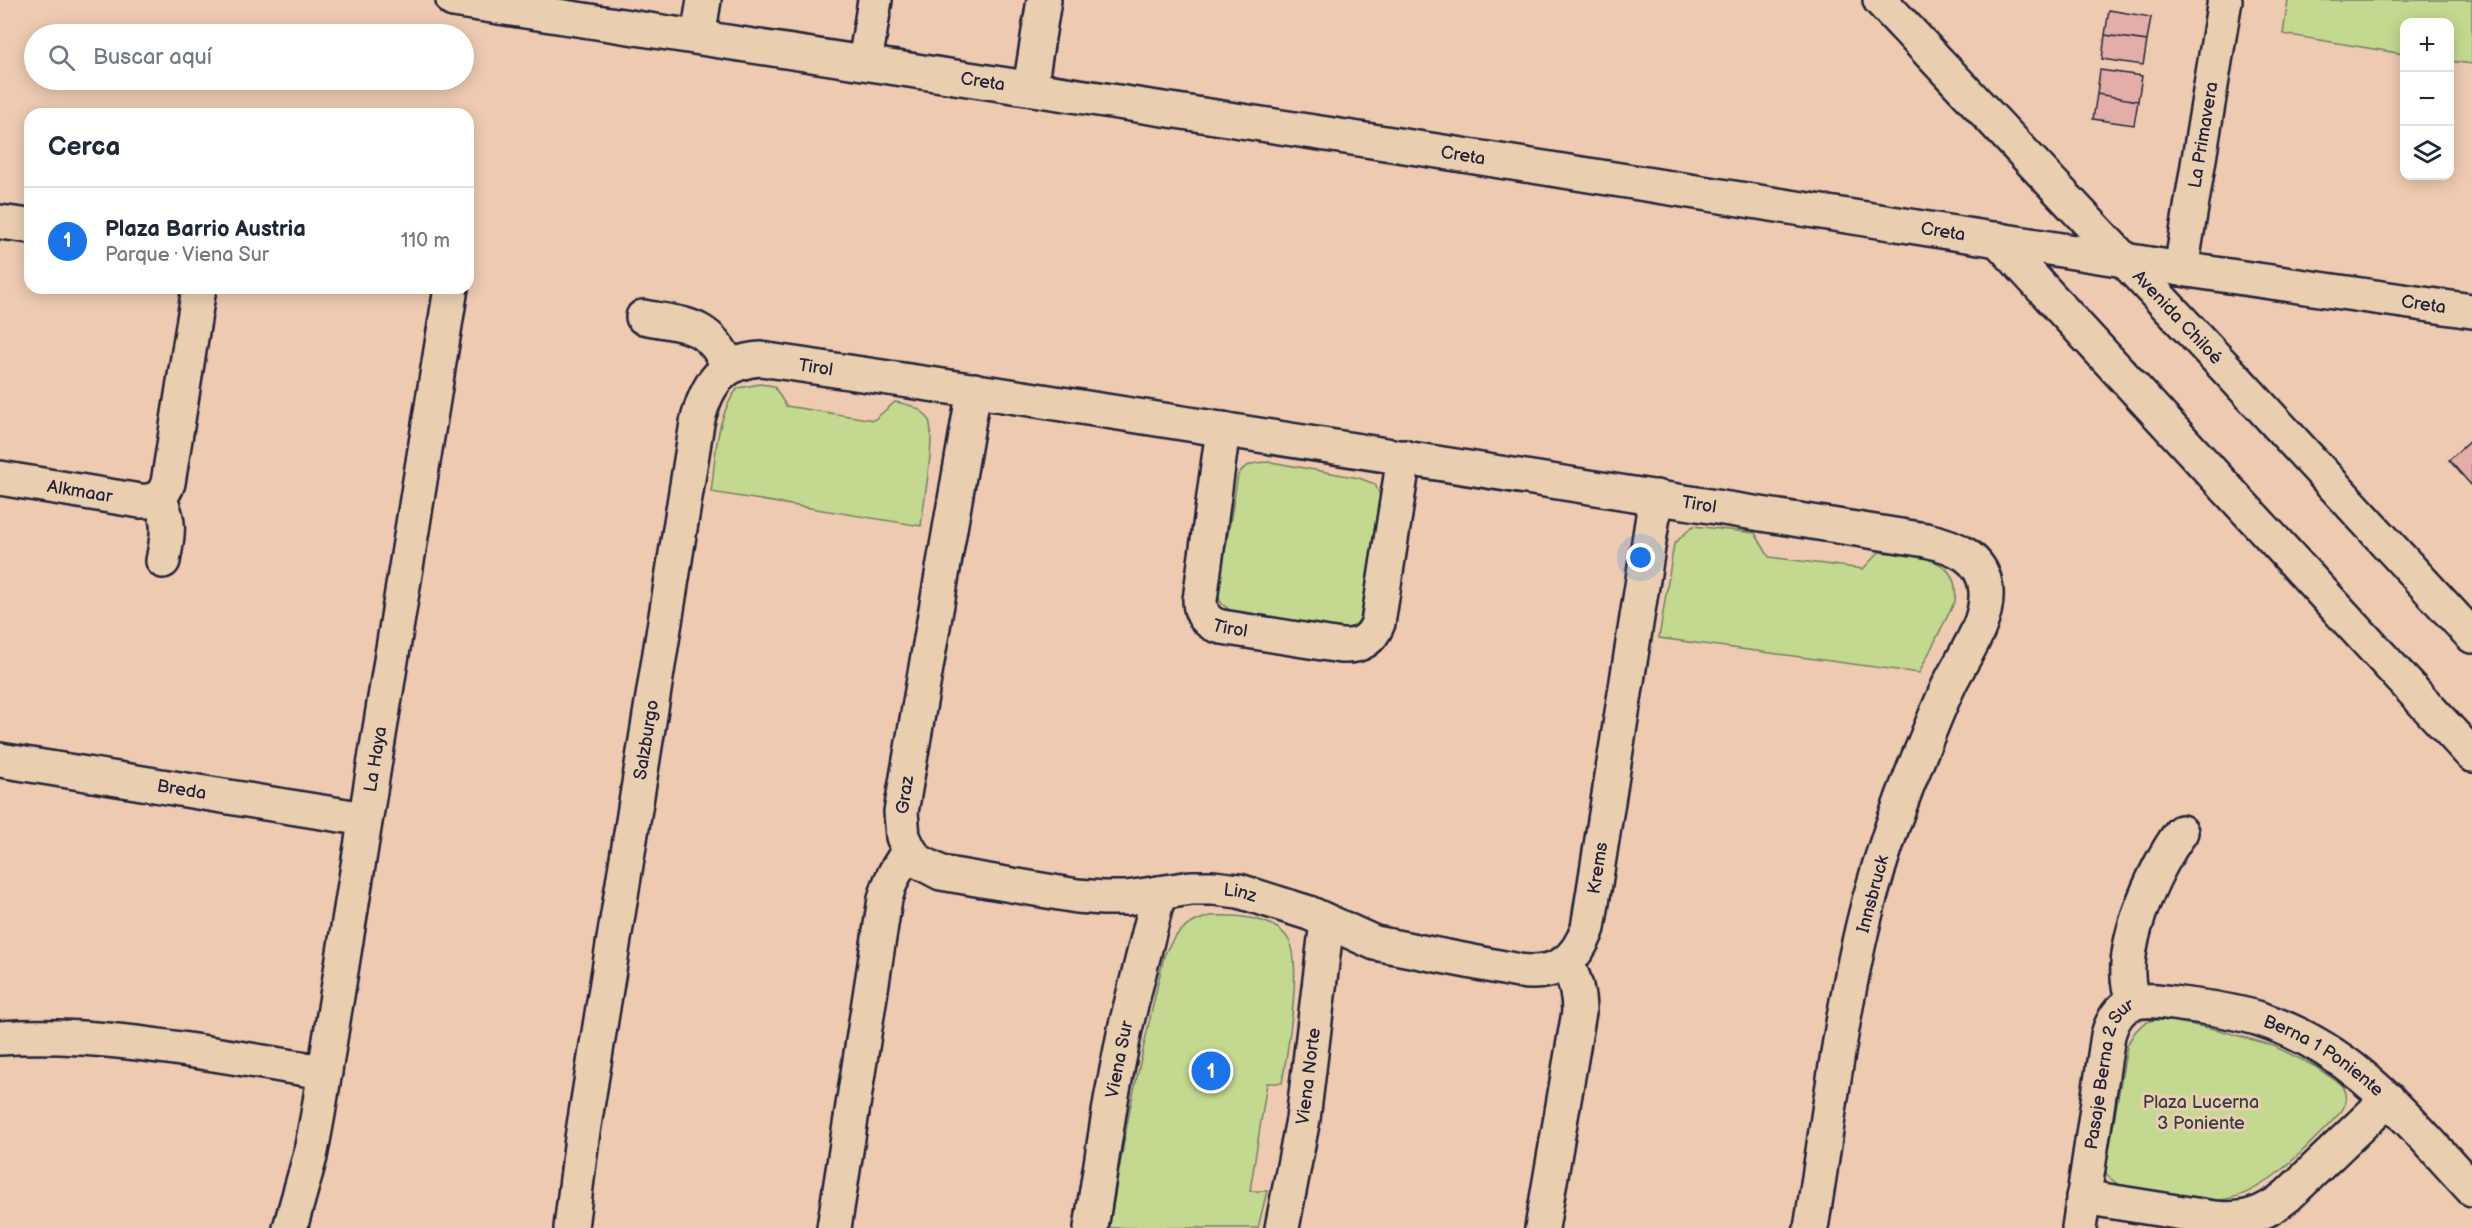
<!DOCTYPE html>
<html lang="es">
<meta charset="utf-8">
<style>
body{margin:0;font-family:"Balsamiq Sans",sans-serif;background:#f6f6f7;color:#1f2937}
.controls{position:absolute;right:18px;top:18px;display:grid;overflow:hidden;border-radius:12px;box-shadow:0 3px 15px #0003}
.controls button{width:54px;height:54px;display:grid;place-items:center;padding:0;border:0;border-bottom:2px solid #e0e1e3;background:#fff;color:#1f2937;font:30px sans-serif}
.you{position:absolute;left:1641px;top:558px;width:21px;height:21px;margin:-15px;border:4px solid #fff;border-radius:50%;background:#1a73e8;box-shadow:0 0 0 9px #1a73e833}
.badge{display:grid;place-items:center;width:39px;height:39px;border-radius:50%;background:#1a73e8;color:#fff;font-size:20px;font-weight:700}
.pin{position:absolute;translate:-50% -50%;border:3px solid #fff;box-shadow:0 2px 6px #0006}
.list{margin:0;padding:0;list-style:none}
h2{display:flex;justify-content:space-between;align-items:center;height:78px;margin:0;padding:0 24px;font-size:26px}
h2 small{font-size:20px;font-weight:400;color:#747a83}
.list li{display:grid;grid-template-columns:39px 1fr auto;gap:18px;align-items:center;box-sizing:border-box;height:108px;padding:0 24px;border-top:2px solid #e0e1e3}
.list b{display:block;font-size:22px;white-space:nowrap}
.list p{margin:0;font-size:20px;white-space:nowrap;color:#747a83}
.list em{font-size:20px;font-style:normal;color:#747a83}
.icon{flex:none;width:33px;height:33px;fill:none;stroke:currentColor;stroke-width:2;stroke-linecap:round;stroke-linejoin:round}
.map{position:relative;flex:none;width:2472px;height:1228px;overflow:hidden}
.search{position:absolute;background:#fff;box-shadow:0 3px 15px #0003;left:24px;top:24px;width:450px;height:66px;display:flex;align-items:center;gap:15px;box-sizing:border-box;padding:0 21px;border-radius:33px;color:#747a83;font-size:22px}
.panel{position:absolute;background:#fff;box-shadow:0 3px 15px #0003;left:24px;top:108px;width:450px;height:186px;border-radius:18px}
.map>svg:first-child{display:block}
</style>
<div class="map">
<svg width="2472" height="1228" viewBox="0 0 2472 1228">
<rect width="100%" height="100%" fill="#eecab1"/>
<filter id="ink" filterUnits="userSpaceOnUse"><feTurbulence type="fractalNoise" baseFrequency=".0167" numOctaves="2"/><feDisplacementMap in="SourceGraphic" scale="12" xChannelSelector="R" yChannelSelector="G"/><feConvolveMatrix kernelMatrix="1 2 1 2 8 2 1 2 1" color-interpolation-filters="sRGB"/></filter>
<g filter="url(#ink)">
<path fill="#c3d98f" stroke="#727e65" stroke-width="1.5" d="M2288,0H2472V64L2450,61V22H2404V54L2283,34Z
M760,384L774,386L786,406L874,420L895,402C907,404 921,407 928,418C937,433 923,505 921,526L711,492C716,457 715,417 738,388Z
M1271,462L1359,478L1375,484L1381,498L1361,618L1352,630L1340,632L1236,615L1221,603L1218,595L1238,475C1245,463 1258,462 1271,462Z
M1693,526L1755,533L1769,557L1863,569L1879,552C1912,556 1961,554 1955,601L1919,673L1659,638L1674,544Z
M1211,916C1235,915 1276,916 1290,942C1302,966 1287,1055 1282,1083H1267L1250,1191H1267L1258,1228H1109L1130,1108L1164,956C1174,933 1187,922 1211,916Z
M2161,1019L2219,1030L2274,1046L2314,1066L2342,1085C2349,1094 2347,1103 2341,1112C2310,1143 2264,1198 2218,1200L2132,1188L2119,1185L2106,1175V1167L2127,1046C2134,1030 2143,1020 2161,1019Z"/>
<path fill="#e3aea8" stroke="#22223b" stroke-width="1.5" d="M2109,10L2151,17L2147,41L2105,35Z
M2105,35L2147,41L2143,65L2102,59Z
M2100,70L2142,76L2138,101L2097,94Z
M2097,94L2138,101L2134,125L2093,119Z
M2472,439V486L2449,460Z"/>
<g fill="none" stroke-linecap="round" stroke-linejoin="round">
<defs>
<g id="minor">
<path id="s1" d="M453,0L1450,153L2181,269L2472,311"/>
<path id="s2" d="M1880,0L2235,378L2472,636"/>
<path d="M698,37L704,0"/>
<path d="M865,63L875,0"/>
<path d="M1030,88L1044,0"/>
<path d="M0,222L30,226"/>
<path d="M1997,239L2472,755"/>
<path id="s3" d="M2181,269L2225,0"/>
<path d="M643,317C686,325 709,323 729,367"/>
<path id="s4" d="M974,390L901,812L903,837L910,851L918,861L941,873L1077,896L1103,898H1127L1191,888H1213L1239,891L1309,913L1375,943L1519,971C1555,976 1576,962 1588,928L1656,497"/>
<path id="s5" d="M1223,429L1200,600C1200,614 1207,624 1222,627L1341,646C1359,647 1371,641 1378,623L1404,457"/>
<path id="s6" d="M0,478L140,501C155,502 163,497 168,483L199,288"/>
<path d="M159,498C171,523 168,534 163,561"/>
<path id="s7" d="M0,760L365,819"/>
<path d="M2134,1001C2112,958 2154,868 2181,832"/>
<path d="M0,1038C109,1031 218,1056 325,1072"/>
<path d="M2083,1197L2214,1218C2244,1221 2264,1215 2287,1196L2388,1099"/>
<path id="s8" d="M290,1228L310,1157L318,1114L451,288"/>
<path id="s9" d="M571,1228L582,1138L697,423C706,386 721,361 761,359L1030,399L1926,540C1954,546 1984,557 1986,591C1988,624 1964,655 1950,683C1941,702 1933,722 1925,742C1903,793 1884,847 1869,901C1841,1007 1829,1120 1811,1228"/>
<path d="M834,1228L885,899C890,880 897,866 910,851"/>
<path id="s10" d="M1091,1228L1111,1100L1125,1029L1159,893"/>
<path id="s11" d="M1282,1228L1303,1119L1327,922"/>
<path d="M1542,1228L1579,1012C1579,993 1575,979 1566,962"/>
<path id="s12" d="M2079,1228L2108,1035C2120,994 2144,999 2180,1004C2206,1007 2232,1011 2257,1018C2353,1048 2407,1119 2472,1189"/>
</g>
</defs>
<use href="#minor" stroke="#22223b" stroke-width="38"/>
<use href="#minor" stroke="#e9cfb0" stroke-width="33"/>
</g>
</g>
<g text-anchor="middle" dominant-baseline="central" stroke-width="6" stroke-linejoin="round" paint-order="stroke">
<g font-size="18" fill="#22223b" stroke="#e9cfb0">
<text stroke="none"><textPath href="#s1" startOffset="536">Creta</textPath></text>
<text stroke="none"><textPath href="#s3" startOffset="136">La Primavera</textPath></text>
<text stroke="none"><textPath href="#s1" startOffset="1022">Creta</textPath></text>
<text stroke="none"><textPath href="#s1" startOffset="1508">Creta</textPath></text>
<text stroke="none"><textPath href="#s1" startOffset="1994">Creta</textPath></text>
<text stroke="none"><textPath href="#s2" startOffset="435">Avenida Chiloé</textPath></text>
<text stroke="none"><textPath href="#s9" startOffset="969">Tirol</textPath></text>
<text stroke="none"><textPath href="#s6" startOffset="81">Alkmaar</textPath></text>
<text stroke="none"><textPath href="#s9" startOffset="1863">Tirol</textPath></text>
<text stroke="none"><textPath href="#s5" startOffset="219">Tirol</textPath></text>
<text stroke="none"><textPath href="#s9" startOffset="494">Salzburgo</textPath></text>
<text stroke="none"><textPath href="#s8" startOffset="477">La Haya</textPath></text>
<text stroke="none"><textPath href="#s7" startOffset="184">Breda</textPath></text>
<text transform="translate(905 795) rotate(-82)">Graz</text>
<text stroke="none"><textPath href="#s4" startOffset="1252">Krems</textPath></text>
<text stroke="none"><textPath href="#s4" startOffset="810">Linz</textPath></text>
<text transform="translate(1873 894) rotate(-75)">Innsbruck</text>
<text stroke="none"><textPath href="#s12" startOffset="440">Berna 1 Poniente</textPath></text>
<text stroke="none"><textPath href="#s10" startOffset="171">Viena Sur</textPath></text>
<text stroke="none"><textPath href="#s11" startOffset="154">Viena Norte</textPath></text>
<text stroke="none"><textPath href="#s12" startOffset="158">Pasaje Berna 2 Sur</textPath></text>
</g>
<g font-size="18" fill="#3a3d48" stroke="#e9cfb0">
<text x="2201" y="1102">Plaza Lucerna<tspan x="2201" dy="21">3 Poniente</tspan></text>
</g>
</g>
</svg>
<div class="controls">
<button>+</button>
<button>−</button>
<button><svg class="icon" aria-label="layers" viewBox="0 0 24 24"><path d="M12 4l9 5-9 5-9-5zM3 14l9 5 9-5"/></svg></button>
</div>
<div class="you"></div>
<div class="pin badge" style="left:1211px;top:1071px">1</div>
<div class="search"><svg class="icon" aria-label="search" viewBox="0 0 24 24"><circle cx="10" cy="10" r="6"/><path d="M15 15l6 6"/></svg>Buscar aquí</div>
<section class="panel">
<h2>Cerca<small></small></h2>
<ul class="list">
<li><span class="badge">1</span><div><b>Plaza Barrio Austria</b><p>Parque · Viena Sur</p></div><em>110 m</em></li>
</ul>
</section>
</div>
